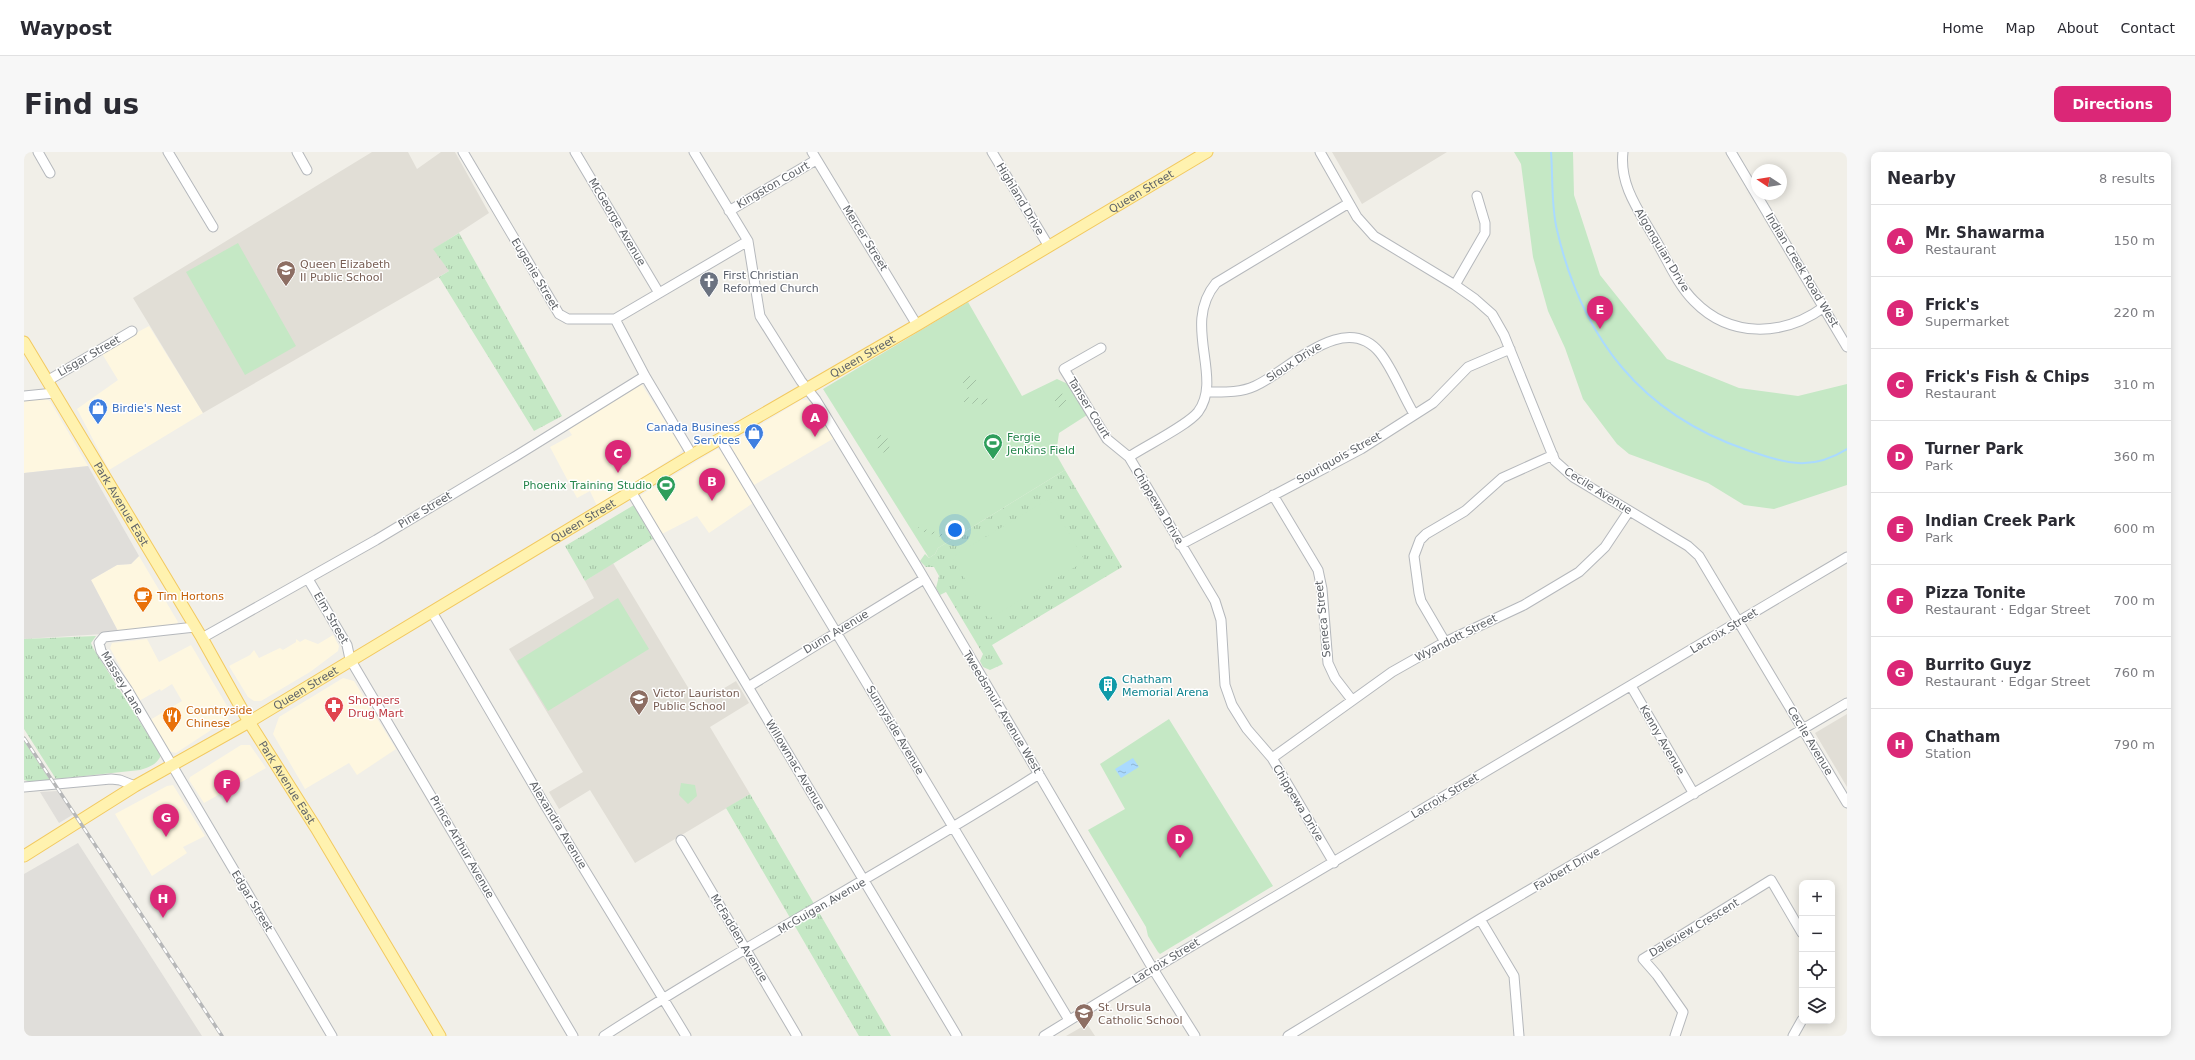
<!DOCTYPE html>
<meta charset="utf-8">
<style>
body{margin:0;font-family:"DejaVu Sans",sans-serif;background:#f7f7f7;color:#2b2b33}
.controls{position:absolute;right:12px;bottom:12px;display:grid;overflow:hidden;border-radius:8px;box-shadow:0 2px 10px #0003}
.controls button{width:36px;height:36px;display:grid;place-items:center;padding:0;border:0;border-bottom:1px solid #e1e1e2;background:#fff;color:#2b2b33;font:20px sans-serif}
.compass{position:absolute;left:1727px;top:12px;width:36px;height:36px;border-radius:50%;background:#fff;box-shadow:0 2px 10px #0003;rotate:282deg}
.you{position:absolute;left:931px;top:378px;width:14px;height:14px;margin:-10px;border:3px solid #fff;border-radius:50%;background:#1a73e8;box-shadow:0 0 0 6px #1a73e833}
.badge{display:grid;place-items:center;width:26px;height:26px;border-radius:50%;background:#db2777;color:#fff;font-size:13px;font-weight:700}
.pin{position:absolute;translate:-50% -33px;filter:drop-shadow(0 1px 2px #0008)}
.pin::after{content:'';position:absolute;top:21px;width:14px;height:12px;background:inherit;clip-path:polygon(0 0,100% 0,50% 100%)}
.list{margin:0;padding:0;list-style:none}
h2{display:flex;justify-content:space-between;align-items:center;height:52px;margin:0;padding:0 16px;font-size:17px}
h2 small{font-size:13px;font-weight:400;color:#7c7c81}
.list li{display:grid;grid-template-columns:26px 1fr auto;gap:12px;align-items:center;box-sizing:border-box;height:72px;padding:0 16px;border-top:1px solid #e1e1e2}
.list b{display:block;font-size:15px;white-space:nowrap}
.list p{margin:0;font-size:13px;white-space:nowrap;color:#7c7c81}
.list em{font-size:13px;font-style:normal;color:#7c7c81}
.icon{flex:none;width:22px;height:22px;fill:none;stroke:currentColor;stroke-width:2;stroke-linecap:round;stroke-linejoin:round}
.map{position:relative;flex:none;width:1823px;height:884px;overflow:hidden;border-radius:8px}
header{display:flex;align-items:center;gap:24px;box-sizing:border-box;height:56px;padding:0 20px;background:#fff;border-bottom:1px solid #e1e1e2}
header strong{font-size:19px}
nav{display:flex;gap:22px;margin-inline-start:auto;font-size:14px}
.intro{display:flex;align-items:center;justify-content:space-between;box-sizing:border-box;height:96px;padding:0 24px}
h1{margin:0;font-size:28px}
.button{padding:10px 18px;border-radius:8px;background:#db2777;color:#fff;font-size:14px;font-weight:700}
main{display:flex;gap:24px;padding:0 24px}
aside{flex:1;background:#fff;border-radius:8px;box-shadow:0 2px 10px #0003}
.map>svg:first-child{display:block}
</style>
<header>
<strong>Waypost</strong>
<nav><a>Home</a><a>Map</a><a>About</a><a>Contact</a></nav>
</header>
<div class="intro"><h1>Find us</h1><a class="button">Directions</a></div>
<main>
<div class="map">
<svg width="1823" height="884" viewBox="0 0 1823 884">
<defs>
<pattern id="grass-tufts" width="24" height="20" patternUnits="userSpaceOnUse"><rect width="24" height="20" fill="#c5e8c5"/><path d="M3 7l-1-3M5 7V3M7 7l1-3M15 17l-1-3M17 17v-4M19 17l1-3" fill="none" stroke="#a3c0a4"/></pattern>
<pattern id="garden-furrows" width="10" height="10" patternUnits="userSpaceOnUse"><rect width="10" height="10" fill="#c5e8c5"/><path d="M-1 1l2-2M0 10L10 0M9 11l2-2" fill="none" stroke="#a3c0a4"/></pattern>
<pattern id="water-ripples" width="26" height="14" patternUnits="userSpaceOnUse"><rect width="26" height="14" fill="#aadaff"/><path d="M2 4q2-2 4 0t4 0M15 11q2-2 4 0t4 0" fill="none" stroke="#8eb4d2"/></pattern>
</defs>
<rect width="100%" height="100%" fill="#f1efe8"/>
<path fill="#fef7e0" d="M125,174L179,261L85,318L53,257L94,228L77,200Z
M613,232L618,233L659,297L655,302L573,354L566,339L553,346L526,295L548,283L542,274Z
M20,246L26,249L64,314L0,321V248Z
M777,248H783L791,254L812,285L730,333L706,296L708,290Z
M693,297L699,299L729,351L685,381L673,364L636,383L616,350L617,343Z
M115,404L154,470L153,472L95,481L67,428L93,413L107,412Z
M309,483L315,494L314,499L286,520L237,549H230L224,545L205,514L226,503L230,498L235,506L256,496L259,498L272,490V487L276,490L281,487L294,492Z
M123,487L135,510L167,493L206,559L204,567L152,601L144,599L126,568L158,549L148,532L137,539L136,537L115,549L86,496L88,491Z
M319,526L330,529L372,597L333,623L325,611L281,637L249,582L255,565Z
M217,593H226L242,616L180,651L165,628L166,625Z
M149,633L181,684L159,695L163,701L128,724L91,662L143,634Z"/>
<path fill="#e0deda" d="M64,314L115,404L107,412L93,413L67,428L95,481L0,487V321Z
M33,639L50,662L35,671L16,640Z
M54,691L178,884H0V722Z"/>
<path fill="#e1ded6" d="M348,0H384L393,17L417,0H431L465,61L410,97L425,119L179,261L109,146Z
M1308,0H1423L1338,52Z
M589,411L674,552L712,529L725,551L686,575L726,642L611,711L566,638L535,657L525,640L559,620L485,497L570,446L561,429Z
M1823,562V635L1791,581Z
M1063,872L1071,884H1042Z"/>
<path fill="url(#grass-tufts)" d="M435,81L538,264L510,279L415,125L425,119L409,97Z
M1041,318L1098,415L968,493L979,512L966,518L959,515L956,509L959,502L922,440L916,443L912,436L915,424L910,415H902L896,409L901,402L905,406L911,402L914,396Z
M610,353L629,387L561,429L541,394Z
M72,484L67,491L69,496L137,603C133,613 125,615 116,618L32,627L0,577V487Z
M0,589L26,628L7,630L0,628Z
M726,642L867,884H835L702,656Z"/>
<path fill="#c5e8c5" d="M1490,0H1549L1550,43L1576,123L1643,207L1715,236L1774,244L1823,232V333L1750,357L1720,353L1684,331L1605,302L1593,292L1559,247L1541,196L1524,159L1509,105L1497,12Z
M214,91L272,194L221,223L162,120Z
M944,150L998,244L1033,227L1044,232L1063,263L1035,281L1032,302L1041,318L914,396L911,402L905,406L799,237Z
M1025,347L1061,409L965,467L928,405Z
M594,446L625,497L524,559L493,509Z
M1145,567L1249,734L1136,802L1134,800L1124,784L1122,775L1064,678L1101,657L1076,612Z
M657,631L671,633L673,644L664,652L655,643Z"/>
<path fill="url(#garden-furrows)" d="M939 231a7 7 0 1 1 14 0a7 7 0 1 1-14 0Z
M1038,241L1045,253L1037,259L1029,246Z
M940,245L966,247V253L940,251Z
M857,283L863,284L866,298L861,301L855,299L852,292L854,284Z
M893,375L926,384L921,386L896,379Z"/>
<path fill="url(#water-ripples)" d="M1109,606L1115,615L1097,626L1091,617Z"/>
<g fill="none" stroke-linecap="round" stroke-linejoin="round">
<path stroke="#aadaff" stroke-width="2" d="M1527,0C1529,25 1527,54 1533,78C1558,186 1617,262 1723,298C1761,311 1786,320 1823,297"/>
<defs>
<path id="minor" d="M14,0L26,21
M144,0L189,75
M273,0L283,18
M439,0L535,162L544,167H591
M551,0L635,141
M670,0L724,89L736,164L777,229L792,248L894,416L1129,817L1171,884
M788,0L893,173
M968,0L1024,93
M1296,0L1333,65L1350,84L1431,133L1451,147L1468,162L1480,183L1531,309L1549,325L1664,394L1675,404L1823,651
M1599,0C1595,33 1615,59 1631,87C1643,107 1653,132 1670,149C1706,186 1759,185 1800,155
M1707,0L1823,195
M705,59L792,8
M1431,133L1461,81V71L1453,44
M591,167L621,224L668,303
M591,167L724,89
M1077,196L1040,217L1083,287L1105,305L1191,449L1197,468L1201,533L1208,553L1223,577L1248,606L1310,711
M23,229L108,179
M1183,240C1199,240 1216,241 1231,234C1265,219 1320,157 1356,201C1369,217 1379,244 1390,262
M0,244L30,241
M696,287L1045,868
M1105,305C1121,294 1163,274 1174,260C1200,225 1157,173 1192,131L1325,51
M608,341L933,884
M1249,343L1294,418L1298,437L1304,511L1311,526L1328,548
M1156,393L1337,297L1409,251L1444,215L1486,197
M284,427L323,493L326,507L549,884
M408,460L521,653L662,884
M171,475L80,485L75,491L77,499L103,537L308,884
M178,486L352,388L492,304L621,224
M1421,490L1397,449L1395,441L1390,404L1396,388L1402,382L1441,359L1478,326L1529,303
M1607,534L1670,642
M724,535L900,427
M1248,606L1368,520L1421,490L1500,453L1555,420L1581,395L1605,359
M0,635L87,627L96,628L111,634
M657,688L773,884
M1456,767L1490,824L1495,884
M580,884C722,792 872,713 1015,622
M1020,884L1129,817L1823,405
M1264,884L1456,767L1823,551
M1651,884L1659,860L1633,823L1619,807L1747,728L1778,781
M1769,884L1778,868"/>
<g id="major">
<path id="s1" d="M0,190L178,486L225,570L292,676L416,884"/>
<path id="s2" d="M0,704L111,634L225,570L668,303L893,173L1183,0"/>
</g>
</defs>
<use href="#minor" stroke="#b5b8bc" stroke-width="11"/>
<use href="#major" stroke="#f2c960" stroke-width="13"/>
<use href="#minor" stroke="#fff" stroke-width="9"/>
<use href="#major" stroke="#fff2af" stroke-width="11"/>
<defs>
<path id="rail" d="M0,586L198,884"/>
</defs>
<use href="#rail" stroke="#b6b7b8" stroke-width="3.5"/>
<use href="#rail" stroke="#fff" stroke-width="2" stroke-dasharray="6" stroke-linecap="butt"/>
</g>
<defs>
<symbol id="school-pin" viewBox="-11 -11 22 30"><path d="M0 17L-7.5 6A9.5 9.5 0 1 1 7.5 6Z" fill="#8d6e63" stroke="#fff"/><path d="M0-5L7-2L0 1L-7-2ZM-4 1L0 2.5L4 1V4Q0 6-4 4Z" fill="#fff"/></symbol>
<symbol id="church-pin" viewBox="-11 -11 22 30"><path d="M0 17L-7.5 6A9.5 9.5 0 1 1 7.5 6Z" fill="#6b7280" stroke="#fff"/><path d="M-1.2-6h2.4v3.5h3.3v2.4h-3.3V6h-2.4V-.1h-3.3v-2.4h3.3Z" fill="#fff"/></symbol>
<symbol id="shop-pin" viewBox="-11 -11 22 30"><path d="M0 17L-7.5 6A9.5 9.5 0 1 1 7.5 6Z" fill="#3f7fe0" stroke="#fff"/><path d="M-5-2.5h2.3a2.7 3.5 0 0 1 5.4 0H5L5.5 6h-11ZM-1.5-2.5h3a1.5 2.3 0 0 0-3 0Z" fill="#fff"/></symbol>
<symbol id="stadium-pin" viewBox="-11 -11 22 30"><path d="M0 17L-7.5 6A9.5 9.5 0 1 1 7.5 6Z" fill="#2e9e5b" stroke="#fff"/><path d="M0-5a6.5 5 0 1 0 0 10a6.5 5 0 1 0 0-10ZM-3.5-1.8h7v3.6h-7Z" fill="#fff"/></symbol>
<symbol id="cafe-pin" viewBox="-11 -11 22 30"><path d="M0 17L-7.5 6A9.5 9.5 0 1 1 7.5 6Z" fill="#e8710a" stroke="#fff"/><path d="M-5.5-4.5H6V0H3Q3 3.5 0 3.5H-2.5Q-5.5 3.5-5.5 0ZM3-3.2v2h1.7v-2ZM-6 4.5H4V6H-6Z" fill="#fff"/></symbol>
<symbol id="building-pin" viewBox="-11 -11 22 30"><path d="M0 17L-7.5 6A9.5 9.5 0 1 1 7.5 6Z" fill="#0f9aa8" stroke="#fff"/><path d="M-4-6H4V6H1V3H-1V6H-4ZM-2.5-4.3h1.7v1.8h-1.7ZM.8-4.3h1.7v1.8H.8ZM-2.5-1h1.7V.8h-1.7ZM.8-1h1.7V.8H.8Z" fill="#fff"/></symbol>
<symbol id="pharmacy-pin" viewBox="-11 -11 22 30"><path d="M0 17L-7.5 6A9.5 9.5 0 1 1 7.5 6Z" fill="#e0444e" stroke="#fff"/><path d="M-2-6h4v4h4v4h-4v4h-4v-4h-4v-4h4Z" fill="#fff"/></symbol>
<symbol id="restaurant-pin" viewBox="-11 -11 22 30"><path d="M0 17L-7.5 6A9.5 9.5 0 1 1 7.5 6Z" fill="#e8710a" stroke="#fff"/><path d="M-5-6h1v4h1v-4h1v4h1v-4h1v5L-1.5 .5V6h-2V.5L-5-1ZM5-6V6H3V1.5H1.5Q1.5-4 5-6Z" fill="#fff"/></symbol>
</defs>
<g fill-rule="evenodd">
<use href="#school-pin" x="251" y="107" width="22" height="30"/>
<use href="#church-pin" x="674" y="118" width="22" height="30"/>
<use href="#shop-pin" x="63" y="245" width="22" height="30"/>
<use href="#shop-pin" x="719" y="270" width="22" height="30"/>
<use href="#stadium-pin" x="958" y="280" width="22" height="30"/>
<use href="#stadium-pin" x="631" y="322" width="22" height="30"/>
<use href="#cafe-pin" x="108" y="433" width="22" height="30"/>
<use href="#building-pin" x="1073" y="522" width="22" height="30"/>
<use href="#school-pin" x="604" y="536" width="22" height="30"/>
<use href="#pharmacy-pin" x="299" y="543" width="22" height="30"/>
<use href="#restaurant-pin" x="137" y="553" width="22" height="30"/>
<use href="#school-pin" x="1049" y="850" width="22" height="30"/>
</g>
<g text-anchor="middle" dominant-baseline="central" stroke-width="3" stroke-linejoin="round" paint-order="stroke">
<g font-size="11" fill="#5f6368" stroke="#fff">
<text transform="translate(749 33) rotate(-30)">Kingston Court</text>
<text stroke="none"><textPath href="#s2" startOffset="1300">Queen Street</textPath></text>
<text transform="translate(996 47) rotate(59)">Highland Drive</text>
<text transform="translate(593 70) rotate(59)">McGeorge Avenue</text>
<text transform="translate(841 86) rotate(58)">Mercer Street</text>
<text transform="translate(1638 98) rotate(59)">Algonquian Drive</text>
<text transform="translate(1778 118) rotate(59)">Indian Creek Road West</text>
<text transform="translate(511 122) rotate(59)">Eugenie Street</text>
<text transform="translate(65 204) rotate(-30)">Lisgar Street</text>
<text stroke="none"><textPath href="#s2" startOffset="976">Queen Street</textPath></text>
<text transform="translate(1270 210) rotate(-33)">Sioux Drive</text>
<text transform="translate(1065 256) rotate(58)">Tanser Court</text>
<text transform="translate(1315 306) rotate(-29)">Souriquois Street</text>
<text transform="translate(1574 339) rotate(32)">Cecile Avenue</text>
<text stroke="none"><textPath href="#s1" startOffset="189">Park Avenue East</textPath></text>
<text transform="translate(1134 354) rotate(59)">Chippewa Drive</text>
<text transform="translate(401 358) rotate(-31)">Pine Street</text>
<text stroke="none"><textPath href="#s2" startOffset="652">Queen Street</textPath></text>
<text transform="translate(307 466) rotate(60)">Elm Street</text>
<text transform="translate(1299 467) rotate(-96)">Seneca Street</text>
<text transform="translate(1700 479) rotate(-31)">Lacroix Street</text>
<text transform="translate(812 480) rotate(-31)">Dunn Avenue</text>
<text transform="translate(1432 486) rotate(-27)">Wyandott Street</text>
<text transform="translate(98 531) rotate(59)">Massey Lane</text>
<text stroke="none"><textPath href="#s2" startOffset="328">Queen Street</textPath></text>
<text transform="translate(978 560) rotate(59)">Tweedsmuir Avenue West</text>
<text transform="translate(871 578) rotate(59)">Sunnyside Avenue</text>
<text transform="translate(1638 588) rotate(60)">Kenny Avenue</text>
<text transform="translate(1786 589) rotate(59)">Cecile Avenue</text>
<text transform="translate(771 613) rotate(59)">Willowmac Avenue</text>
<text stroke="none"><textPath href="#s1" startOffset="513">Park Avenue East</textPath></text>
<text transform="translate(1421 644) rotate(-31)">Lacroix Street</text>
<text transform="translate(1274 651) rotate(59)">Chippewa Drive</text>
<text transform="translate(534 673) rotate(59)">Alexandra Avenue</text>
<text transform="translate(438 695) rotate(60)">Prince Arthur Avenue</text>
<text transform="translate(1543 717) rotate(-30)">Faubert Drive</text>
<text transform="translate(228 749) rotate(59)">Edgar Street</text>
<text transform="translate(798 754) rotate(-30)">McGuigan Avenue</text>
<text transform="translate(1670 776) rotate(-31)">Daleview Crescent</text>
<text transform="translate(715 786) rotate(59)">McFadden Avenue</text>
<text transform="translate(1142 809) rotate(-31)">Lacroix Street</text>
</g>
<g font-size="11" fill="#785e54" stroke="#fff" text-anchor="start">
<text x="276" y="112">Queen Elizabeth<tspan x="276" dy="13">II Public School</tspan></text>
<text x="629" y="541">Victor Lauriston<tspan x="629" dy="13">Public School</tspan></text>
<text x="1074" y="855">St. Ursula<tspan x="1074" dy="13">Catholic School</tspan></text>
</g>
<g font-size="11" fill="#5b616d" stroke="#fff" text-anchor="start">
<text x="699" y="123">First Christian<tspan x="699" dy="13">Reformed Church</tspan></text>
</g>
<g font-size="11" fill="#366cbe" stroke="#fff" text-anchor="start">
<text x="88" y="256">Birdie's Nest</text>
<text x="716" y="275" text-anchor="end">Canada Business<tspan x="716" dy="13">Services</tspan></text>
</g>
<g font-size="11" fill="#27864d" stroke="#fff" text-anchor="start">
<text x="983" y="285">Fergie<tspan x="983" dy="13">Jenkins Field</tspan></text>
<text x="628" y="333" text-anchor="end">Phoenix Training Studio</text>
</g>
<g font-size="11" fill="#c56008" stroke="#fff" text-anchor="start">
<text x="133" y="444">Tim Hortons</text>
<text x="162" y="558">Countryside<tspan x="162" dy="13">Chinese</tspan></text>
</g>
<g font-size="11" fill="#0d838f" stroke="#fff" text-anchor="start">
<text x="1098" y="527">Chatham<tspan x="1098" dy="13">Memorial Arena</tspan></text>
</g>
<g font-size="11" fill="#be3a42" stroke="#fff" text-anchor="start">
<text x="324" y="548">Shoppers<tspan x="324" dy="13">Drug Mart</tspan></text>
</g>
</g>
</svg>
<div class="controls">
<button>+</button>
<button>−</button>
<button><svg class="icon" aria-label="locate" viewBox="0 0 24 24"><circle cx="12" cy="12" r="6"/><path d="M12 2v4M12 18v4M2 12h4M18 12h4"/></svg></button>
<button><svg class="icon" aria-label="layers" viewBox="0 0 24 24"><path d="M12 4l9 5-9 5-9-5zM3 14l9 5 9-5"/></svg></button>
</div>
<svg class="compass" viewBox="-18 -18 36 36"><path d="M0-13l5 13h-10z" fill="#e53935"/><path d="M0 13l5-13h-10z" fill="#7c7c81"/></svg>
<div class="you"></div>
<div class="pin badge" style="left:791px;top:285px">A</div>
<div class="pin badge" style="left:688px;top:349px">B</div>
<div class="pin badge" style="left:594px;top:321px">C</div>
<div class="pin badge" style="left:1156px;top:706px">D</div>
<div class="pin badge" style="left:1576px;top:177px">E</div>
<div class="pin badge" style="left:203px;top:651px">F</div>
<div class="pin badge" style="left:142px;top:685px">G</div>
<div class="pin badge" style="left:139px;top:766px">H</div>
</div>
<aside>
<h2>Nearby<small>8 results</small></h2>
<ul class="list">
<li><span class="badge">A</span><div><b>Mr. Shawarma</b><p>Restaurant</p></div><em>150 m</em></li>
<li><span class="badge">B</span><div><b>Frick's</b><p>Supermarket</p></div><em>220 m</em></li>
<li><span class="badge">C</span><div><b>Frick's Fish &amp; Chips</b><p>Restaurant</p></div><em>310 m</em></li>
<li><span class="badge">D</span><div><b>Turner Park</b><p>Park</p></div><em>360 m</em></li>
<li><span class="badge">E</span><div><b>Indian Creek Park</b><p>Park</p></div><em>600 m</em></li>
<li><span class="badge">F</span><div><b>Pizza Tonite</b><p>Restaurant · Edgar Street</p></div><em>700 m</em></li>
<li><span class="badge">G</span><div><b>Burrito Guyz</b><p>Restaurant · Edgar Street</p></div><em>760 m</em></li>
<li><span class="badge">H</span><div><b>Chatham</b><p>Station</p></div><em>790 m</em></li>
</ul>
</aside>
</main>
